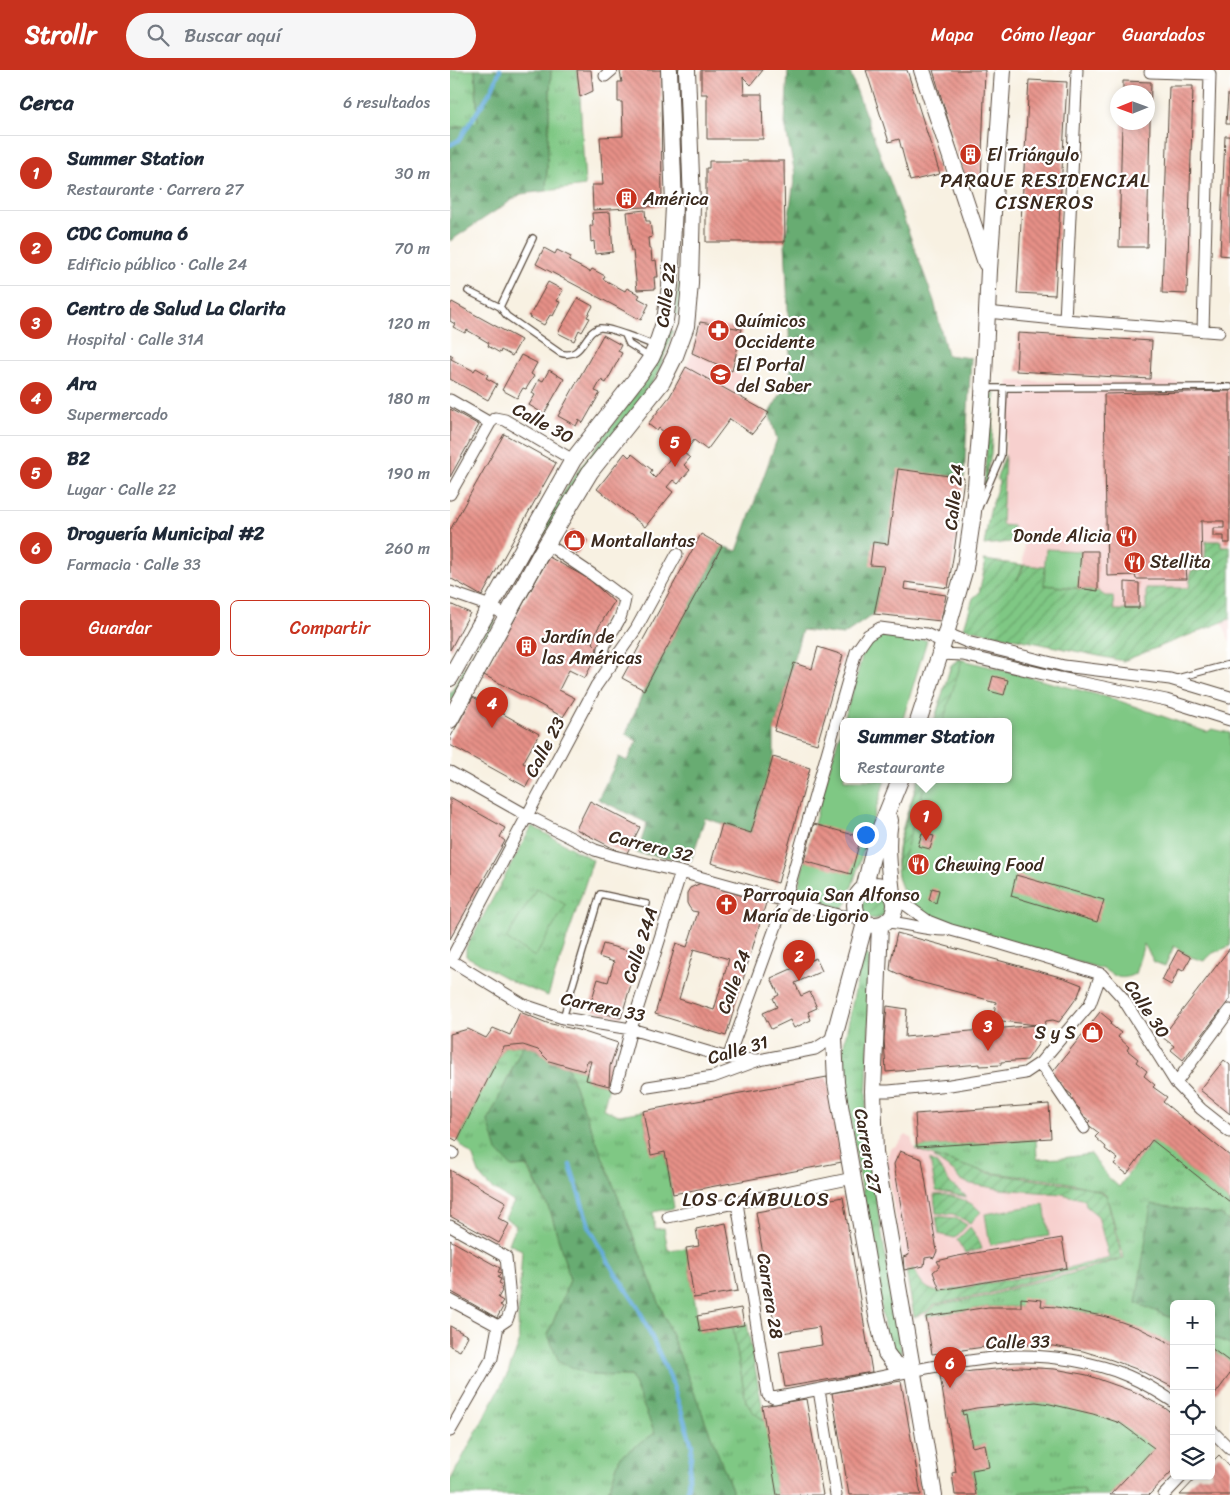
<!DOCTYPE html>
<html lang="es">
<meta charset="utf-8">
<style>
body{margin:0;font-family:Sriracha,sans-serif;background:#f6f6f7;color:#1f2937}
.controls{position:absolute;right:15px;bottom:15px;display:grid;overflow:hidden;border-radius:8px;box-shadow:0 2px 8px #0003}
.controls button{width:45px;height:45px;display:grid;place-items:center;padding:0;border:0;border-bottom:1px solid #e0e1e3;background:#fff;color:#1f2937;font:25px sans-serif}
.compass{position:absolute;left:660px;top:15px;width:45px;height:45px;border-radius:50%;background:#fff;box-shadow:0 2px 8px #0003;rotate:269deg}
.you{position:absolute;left:415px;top:764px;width:18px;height:18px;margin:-12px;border:4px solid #fff;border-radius:50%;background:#1a73e8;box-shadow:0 0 0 8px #1a73e833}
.badge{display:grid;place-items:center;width:32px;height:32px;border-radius:50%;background:#c8321e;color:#fff;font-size:16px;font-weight:700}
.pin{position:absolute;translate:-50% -41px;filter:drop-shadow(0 1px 2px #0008)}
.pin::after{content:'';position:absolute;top:26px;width:18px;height:15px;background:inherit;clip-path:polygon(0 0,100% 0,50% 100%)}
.popup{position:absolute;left:390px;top:648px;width:172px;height:65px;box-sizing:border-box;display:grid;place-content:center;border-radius:8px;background:#fff;filter:drop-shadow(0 1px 4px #0005);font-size:16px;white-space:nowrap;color:#747a83}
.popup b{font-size:19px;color:#1f2937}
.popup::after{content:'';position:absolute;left:50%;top:100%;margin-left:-10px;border:10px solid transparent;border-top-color:#fff}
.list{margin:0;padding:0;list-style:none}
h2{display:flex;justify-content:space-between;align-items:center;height:65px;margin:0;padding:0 20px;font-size:21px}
h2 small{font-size:16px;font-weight:400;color:#747a83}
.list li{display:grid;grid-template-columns:32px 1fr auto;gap:15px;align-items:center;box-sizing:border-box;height:75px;padding:0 20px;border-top:1px solid #e0e1e3}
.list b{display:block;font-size:19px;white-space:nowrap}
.list p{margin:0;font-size:16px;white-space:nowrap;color:#747a83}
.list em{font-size:16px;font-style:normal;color:#747a83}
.actions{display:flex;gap:10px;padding:15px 20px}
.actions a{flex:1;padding:11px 0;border:1px solid #c8321e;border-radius:8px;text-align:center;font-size:18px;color:#c8321e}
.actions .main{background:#c8321e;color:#fff}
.icon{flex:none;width:28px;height:28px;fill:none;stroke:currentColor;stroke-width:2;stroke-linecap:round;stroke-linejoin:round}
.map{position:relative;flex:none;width:780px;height:1425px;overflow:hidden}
header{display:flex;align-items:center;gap:30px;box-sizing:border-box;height:70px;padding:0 25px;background:#c8321e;color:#fff}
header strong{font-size:24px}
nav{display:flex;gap:28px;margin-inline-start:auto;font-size:18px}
.search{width:350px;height:45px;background:#f6f6f7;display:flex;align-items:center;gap:12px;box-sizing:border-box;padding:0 18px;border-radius:28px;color:#747a83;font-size:19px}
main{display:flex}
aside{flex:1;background:#fff}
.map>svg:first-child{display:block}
</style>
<header>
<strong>Strollr</strong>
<div class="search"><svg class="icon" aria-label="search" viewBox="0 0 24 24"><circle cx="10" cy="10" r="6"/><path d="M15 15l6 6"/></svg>Buscar aquí</div>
<nav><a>Mapa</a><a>Cómo llegar</a><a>Guardados</a></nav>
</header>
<main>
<aside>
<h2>Cerca<small>6 resultados</small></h2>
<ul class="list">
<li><span class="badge">1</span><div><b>Summer Station</b><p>Restaurante · Carrera 27</p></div><em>30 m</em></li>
<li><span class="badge">2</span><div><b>CDC Comuna 6</b><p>Edificio público · Calle 24</p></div><em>70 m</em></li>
<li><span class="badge">3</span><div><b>Centro de Salud La Clarita</b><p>Hospital · Calle 31A</p></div><em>120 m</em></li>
<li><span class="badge">4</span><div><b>Ara</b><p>Supermercado</p></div><em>180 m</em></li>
<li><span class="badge">5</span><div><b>B2</b><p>Lugar · Calle 22</p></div><em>190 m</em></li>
<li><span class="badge">6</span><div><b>Droguería Municipal #2</b><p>Farmacia · Calle 33</p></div><em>260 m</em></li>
</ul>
<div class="actions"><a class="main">Guardar</a><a>Compartir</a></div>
</aside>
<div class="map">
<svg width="780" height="1425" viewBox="0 0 780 1425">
<defs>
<pattern id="grass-tufts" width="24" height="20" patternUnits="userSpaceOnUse" patternTransform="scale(1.25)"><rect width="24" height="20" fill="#7fc884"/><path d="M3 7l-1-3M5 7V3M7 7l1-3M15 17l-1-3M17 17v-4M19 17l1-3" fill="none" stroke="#69a36b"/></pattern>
<pattern id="forest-firs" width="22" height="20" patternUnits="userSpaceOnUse" patternTransform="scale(1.25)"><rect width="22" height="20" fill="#67ac72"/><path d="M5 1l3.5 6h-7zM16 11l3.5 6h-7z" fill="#568c5d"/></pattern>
<pattern id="garden-furrows" width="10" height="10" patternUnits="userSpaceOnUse" patternTransform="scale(1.25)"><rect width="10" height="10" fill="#7fc884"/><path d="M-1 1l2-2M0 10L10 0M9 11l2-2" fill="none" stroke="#69a36b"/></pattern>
<pattern id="building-back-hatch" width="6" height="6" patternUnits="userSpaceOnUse" patternTransform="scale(1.25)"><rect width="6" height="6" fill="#e69087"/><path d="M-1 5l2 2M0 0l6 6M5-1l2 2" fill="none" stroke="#bc766e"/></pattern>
</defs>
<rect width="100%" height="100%" fill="#fff"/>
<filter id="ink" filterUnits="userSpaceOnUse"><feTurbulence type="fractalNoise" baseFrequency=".02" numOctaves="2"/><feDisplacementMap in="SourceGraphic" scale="10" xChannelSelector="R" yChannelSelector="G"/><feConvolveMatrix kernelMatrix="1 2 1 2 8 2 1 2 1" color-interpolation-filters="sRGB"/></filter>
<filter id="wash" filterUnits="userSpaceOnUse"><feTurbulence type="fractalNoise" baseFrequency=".0096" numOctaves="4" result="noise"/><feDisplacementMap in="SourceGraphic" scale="20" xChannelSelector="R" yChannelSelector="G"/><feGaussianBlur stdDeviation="1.12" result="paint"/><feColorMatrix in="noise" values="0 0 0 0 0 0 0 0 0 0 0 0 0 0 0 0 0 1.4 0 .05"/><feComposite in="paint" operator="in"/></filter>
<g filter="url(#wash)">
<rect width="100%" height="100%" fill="#f8f1e2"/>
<path fill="#f7d0ce" d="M242,283L296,308L288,325L236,297Z
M558,311L780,312V572L772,552L673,591L546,565L573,495L574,468L563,469V456H552Z
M456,1065L461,1068L465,1079L538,1102L638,1116L657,1124L674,1189L572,1215L539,1226L486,1235L476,1244L463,1248L436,1091L440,1079L447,1075Z"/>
<path fill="url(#grass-tufts)" stroke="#5d7951" d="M0,0H25L28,52L0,59Z
M101,0H127L130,27L135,116L96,121Z
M82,756L143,790L98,926L65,913L16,886V878Z
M413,881L416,882L419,887L420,932L415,1062L452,1284H446L436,1268L391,989Z
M73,975L38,1051L62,1097L77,1096L101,1143L120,1210L98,1265L141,1305L181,1306L205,1363L170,1387L157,1425H0V1411L58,1303L69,1273L68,1247L72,1180L59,1174L66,1155L55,1148L64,1132L40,1117L30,1106L23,1087L7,1071L54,977Z
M117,996L134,1001L136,1010L159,1016L153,1039L169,1045L193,1041L201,1085L215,1082L224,1138L203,1142L205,1159L214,1158L218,1180L236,1178L250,1262L283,1257L296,1332L303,1342L315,1351L327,1425H284Z
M586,1069L587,1089L613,1088L641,1084L658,1107L669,1117L703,1070L780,1132V1152L771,1145L686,1233L724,1249V1275C681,1255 639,1239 591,1236L592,1230L571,1237H538L476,1247V1244L486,1235L539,1226L572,1215L620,1204L674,1188L656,1124C619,1108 578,1109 539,1102C514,1097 489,1088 465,1079L467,1077Z
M761,1266L780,1274V1292L761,1278Z
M586,1332C613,1335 644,1341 669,1353C682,1359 694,1369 704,1378L660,1425H526L522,1400L535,1374L522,1377L516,1345H513L512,1341Z"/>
<path fill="url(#forest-firs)" stroke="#516b48" d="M25,0H101L96,121L71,124L0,171V59L28,52Z
M338,0H399L484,231L497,285L521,288L514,408L448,400L438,474L424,472L434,496L424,544L393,565L352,560L324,661V686L301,763L255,748L241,791L187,783L197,753L148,729L169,687L177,691L187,671L176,664L194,620L272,476L287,481L327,369L319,343L341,307L335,172L345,104L335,54Z
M73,975L88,980L100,991L117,996L284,1425H157L170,1387L205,1363L181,1306L141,1305L109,1292L98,1265L120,1210L101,1143L78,1096L62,1097L47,1081L38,1051Z
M701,1134L771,1145L780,1152V1274L761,1266V1234H724V1249L686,1233Z"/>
<path fill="#7fc884" stroke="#5d7951" d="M596,479L631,481L628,518L593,515Z
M426,565L477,570L452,652H394V710H435L397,833L391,840L346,828C364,744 391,662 414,580Z
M509,589L664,629L757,662L762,659L780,663V876L763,883L754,891L741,887L724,876L715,896L704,892L694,874L685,904C670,911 666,907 653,899C621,891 590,879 558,870C530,861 486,856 465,837C455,828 448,812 447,799C444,775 461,734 468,710H558V652H484L501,595Z
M87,818L116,835L85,887L56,869Z
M594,1134L599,1166L540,1175L535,1144Z
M634,1418V1425H571V1422Z"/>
<path fill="url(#garden-furrows)" stroke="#5d7951" d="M227,0H232L236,116L234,206L228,245L223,244L230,206L232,116Z
M219,260L223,261L207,306L91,470L85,467L127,402L201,303Z
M542,323H545L541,385L537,402L538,410L534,417L540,326Z
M555,385L552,455L563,456V469L560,472L534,475L540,441L549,412L547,408Z
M756,471H771V476H780V549L673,591L514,558L523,528L529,523L535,495L533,490L573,495L567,511L574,495L595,497L594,515L648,521L655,526H663L664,540H696V518H739L741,501L754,500Z
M42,549L46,551L0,633V624Z
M509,589L512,590L493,652H484L501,595Z
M468,710H476L450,800L447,798L449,776Z
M412 836a13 13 0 1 1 26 0a13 13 0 1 1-26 0Z
M485,1087L538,1103L637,1117L656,1125L672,1188L573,1213L538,1224L485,1234L476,1242L464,1247L456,1201L464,1199C470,1212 476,1221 490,1222L617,1199C630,1193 646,1193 659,1188L648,1146L636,1136L635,1130L612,1124L550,1119L521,1114L510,1110L504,1102L484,1088Z
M480,1090L486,1093L501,1114L517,1127L486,1121Z
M484,1125C499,1123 521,1130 531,1142L520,1153L503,1144L486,1143Z
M486,1146L505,1148L517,1155L505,1168L489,1164Z
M520,1157L528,1168L532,1179L515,1183L507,1170Z
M297,1254L315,1351L303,1342L296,1332L283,1257Z"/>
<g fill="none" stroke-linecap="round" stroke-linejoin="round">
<path stroke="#64acdb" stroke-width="4.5" d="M0,75L9,70L42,19L50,0
M120,1095L140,1159L165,1203L188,1237L220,1307L242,1375L237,1425"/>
</g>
<g id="blocks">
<path fill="url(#building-back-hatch)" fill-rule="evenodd" d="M127,0H141L143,21L130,27Z
M173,0H211L212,136L143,140L142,115H153L150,67L173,66L172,32H168V12H172L170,2Z
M251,0H313L301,15L293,7L294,24H312L313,69H257V24H251Z
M416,0H457L490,104L460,111L449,69L439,72Z
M483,0H535L531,113H517Z
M579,10L617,12L605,225L567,223Z
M673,11L701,12L697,177H669L672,52H698V22H673Z
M719,16H743L737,224L712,223Z
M778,24H780V54H776Z
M775,66H780V186L770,185Z
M259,91H334L335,172H256V98H259Z
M195,140L196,151H200L202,167L198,168L199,179H201L202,191L206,190L208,207H204L205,219L187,220L183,181H181L177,142Z
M160,142L163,182L145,184L144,171L141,172L140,156H143L142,143Z
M94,178L105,184L107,180L121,187L119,191L140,202L142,199L155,206L153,209L175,221L177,218L190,225L188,228L199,234L191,250L86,194Z
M98,212L113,220L107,231L110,232L103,246L100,245L94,255L79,247Z
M128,228L143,236L137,247L140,248L132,262L129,260L124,271L108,263Z
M2,232L71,270L62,286L51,280L50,283L38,276L39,273L17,260L15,263L3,257L5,254L0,251V236Z
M250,252L292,259L282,301L242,283Z
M568,263L702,271L700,309L566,301Z
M153,265L171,275L168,281L172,283L156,313L151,310L145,321L150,323L133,353L129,350L126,356L108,346Z
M0,284L3,286L1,289L24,301L26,298L38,305L36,308L47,314L38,330L0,309Z
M71,285L87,293L81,304L84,306L76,319L73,318L67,328L52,320Z
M236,297L319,343L302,364L280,349L257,380L244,370L234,383L240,388L234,395L240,400L228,414L223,410L217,417L223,422L195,457L147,419L175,383L179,387L182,384L202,400L200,403L205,408L228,378L224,375L226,372L221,368L219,371L212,366L215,363L209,358L207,361L198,354L220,326Z
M99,300L114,309L94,344L79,335L85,325L82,323L89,309L93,311Z
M780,321V473H774V466H763V458H774V451H751L752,497L736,498L737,509H686L685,505L657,506L654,324Z
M0,339L29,355L0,407Z
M54,364L106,393L32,526L0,508V460Z
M448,399L514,408L504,482L498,518L455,512L454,519L496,525L491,551L424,544L434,496L420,495L423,472L438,474Z
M122,459L137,470L127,484L112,473Z
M251,464L272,476L194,620L172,608Z
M631,481H648V521L628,518Z
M99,487L139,509L164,532L148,558L142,572L147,577L146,586L135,608L119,600L109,620L125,628L113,647L34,605Z
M675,512L689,513V538H675Z
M0,534L20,543L0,580Z
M368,577L393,585L367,674L324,661L344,593L362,599Z
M543,606L558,610L554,625L539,621Z
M23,627L89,664L73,693L85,699L76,717L0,675V668Z
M323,687L360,698L328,813L261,793L272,754L301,763Z
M0,727L55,758L50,767L55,771L0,869Z
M140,731L190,757L176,785L126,759Z
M479,739L491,742L487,755L475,752Z
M364,754L411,767L401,804L354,791Z
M472,763L484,766L480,779L468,776Z
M465,787L476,791L473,804L461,800Z
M566,805L654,830L647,852L561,826Z
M251,813L316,833L276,966L205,944L226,873L237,877L248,842L242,841L239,837L237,833V823L240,818ZM244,879L279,889L264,940L229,929Z
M482,818L489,820L486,833L479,830Z
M447,863L614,908L632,915L628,926L609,952L603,950L596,951L594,956L587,955L589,973L577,990L551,992V995L530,996V994L436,1002L434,969L437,936L457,939L455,967L587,955L543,950L546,932L462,910L440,900L441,890Z
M153,874L190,884L171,948L139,939L148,909L158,912L164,892L149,887Z
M780,878V929L733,990L721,980L724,976L712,967Z
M728,880L741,887L733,901L729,899L721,915L712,910Z
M366,888L372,901L345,913L351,926L360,922L367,938L358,942L361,950L344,958L340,950L321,959L313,943L327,937L323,928L329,925L321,908Z
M70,942L97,953L128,960L168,973L160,996L159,1016L136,1010L141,991H137L134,1001L99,991L88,980L73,975L54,977L7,1071L0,1067V964L18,959L36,968L43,958L60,965Z
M650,942L661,951L660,954L671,963L668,967L679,977L677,980L688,989L686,992L697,1001L694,1006L705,1015L703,1017L717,1027L713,1032L780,1086V1132L702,1070L677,1104L664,1094L668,1089L655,1079L656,1077L645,1067L649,1063L637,1054L640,1051L628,1042L630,1039L619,1029L622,1025L611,1016L612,1013L601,1004Z
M774,990L780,995V1044L750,1020Z
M377,1007L392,1092L223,1124L215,1082L201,1085L193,1041Z
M599,1034L601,1068L467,1077L465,1044Z
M450,1081L472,1089L487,1181L484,1188L481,1187L475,1188L474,1196L454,1200L453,1187L459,1185L444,1094Z
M0,1100L56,1132L48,1148L59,1154L49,1173L0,1146Z
M393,1127L422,1302L335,1317L329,1282L372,1275L369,1257L326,1264L306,1142Z
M276,1153L288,1221L244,1228L236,1178L249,1176L246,1159Z
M612,1168L617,1198L490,1220L483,1202L489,1197V1194L487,1191L508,1186Z
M0,1170L50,1198L48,1202L51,1203L48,1208L51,1209L49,1213L53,1215L51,1220L52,1221L48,1228L53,1231L50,1235L53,1237L47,1248L0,1221Z
M571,1228L592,1230L591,1236L607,1237L657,1247L689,1258L724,1275V1318L689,1300L662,1290L633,1281L603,1276L557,1274L482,1284L476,1247L538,1237H571Z
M291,1238L294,1255L250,1262L247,1246Z
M0,1256L18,1266L10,1281L0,1276Z
M761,1278L780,1292V1304L761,1330Z
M570,1297L605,1299L637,1305L685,1322L715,1338L724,1345V1399L699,1425H660L704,1378L670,1353L643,1344L600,1334L586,1332L526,1338L512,1341L513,1345L516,1344L522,1377L535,1374L539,1397L522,1400L526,1425H505L502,1403L506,1402L490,1306L522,1301Z
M451,1311L471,1425H399L382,1323Z
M356,1329L373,1425H327L312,1336Z
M769,1385L780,1397V1425H730L748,1406H761V1393Z"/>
</g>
</g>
<g filter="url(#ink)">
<use href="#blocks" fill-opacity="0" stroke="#57483b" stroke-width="1"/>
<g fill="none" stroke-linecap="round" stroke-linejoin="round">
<defs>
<path id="lane" d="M18,221L50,237L57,246L110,283C133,291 134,260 150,258C159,257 196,272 205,276
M50,237L83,168
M175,265L179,274L201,288
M554,318L780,317
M529,437L551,386L554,318H536
M724,609L780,594
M113,948L150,824L197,834"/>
<path id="street" d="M700,2L760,4L753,261
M155,6L162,0
M537,242L615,250L769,262
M615,250L627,0
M0,330L40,353
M0,424L40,353L45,348L55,350L123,390
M97,474L143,505L175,529C174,535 172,542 170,548C162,566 144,578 160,597
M0,522L40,536L57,546
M496,563L517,572L614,596L720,609L780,627
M490,584L513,585L610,608L716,630L780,650
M0,702L78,746L145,780L164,786L231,802L335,831L392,846H407
M445,831L456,835L478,851L501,860L545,872L651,904L672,927L726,1013L751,1039L780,1062
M437,852C457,853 475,860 494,860
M0,890L74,935L113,948L181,959L278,988L309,990
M0,891L146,616L186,559L227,484
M278,988L335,831L406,582L418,565L430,558L476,564L493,572
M590,993L634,1058
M726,1013L780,940
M166,1016L181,959L231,802
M198,1017L263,1007L309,990L365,979L384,967
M423,1021H439L500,1015L575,1003L590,993L640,934L651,904
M0,1082L3,1083
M287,1133L318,1325L324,1328C379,1318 433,1306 487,1296C513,1292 540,1287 566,1286C600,1285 647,1292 678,1306C694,1313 709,1322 724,1332
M218,1147L403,1108
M0,1156L56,1187L61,1239L57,1250L48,1256L42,1288L0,1361
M0,1230L48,1256
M369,1320L386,1425
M761,1360L780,1379
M714,1425L732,1406"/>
<path id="secondary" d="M472,0L536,193
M0,608L123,390L190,304L201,288L206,277L215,250L220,216L224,136L219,0
M0,650L90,485L140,402L212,312L225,286L236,256L240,214L242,133L237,0
M468,652L490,584L515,498L522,450L526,416L533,326L539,200L553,0
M440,750C436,774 439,799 442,823
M405 835a20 20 0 1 1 40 0a20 20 0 1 1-40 0Z
M414,819L427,767L450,710
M415,853L384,967L386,1013L427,1246L436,1283L445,1295L464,1300
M430,855L423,1021L425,1083L484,1425"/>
</defs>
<use href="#lane" stroke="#57483b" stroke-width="8"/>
<use href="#street" stroke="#57483b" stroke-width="13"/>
<use href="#secondary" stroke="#57483b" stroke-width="18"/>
<use href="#lane" stroke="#fff" stroke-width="5.5"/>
<use href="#street" stroke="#fff" stroke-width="11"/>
<use href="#secondary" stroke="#fff" stroke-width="16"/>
</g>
</g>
<defs>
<symbol id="building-disc" viewBox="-11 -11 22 22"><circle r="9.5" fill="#c8321e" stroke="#fff"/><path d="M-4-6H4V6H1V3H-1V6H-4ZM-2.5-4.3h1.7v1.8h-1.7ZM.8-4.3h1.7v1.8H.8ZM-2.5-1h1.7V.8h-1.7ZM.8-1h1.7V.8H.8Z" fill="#fff"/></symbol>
<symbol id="pharmacy-disc" viewBox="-11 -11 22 22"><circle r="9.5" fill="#c8321e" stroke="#fff"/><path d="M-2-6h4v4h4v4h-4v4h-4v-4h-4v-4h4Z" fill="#fff"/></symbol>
<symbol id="school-disc" viewBox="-11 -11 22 22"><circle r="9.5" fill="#c8321e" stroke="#fff"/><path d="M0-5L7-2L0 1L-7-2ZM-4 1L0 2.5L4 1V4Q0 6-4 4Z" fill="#fff"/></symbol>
<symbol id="restaurant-disc" viewBox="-11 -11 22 22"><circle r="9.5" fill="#c8321e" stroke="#fff"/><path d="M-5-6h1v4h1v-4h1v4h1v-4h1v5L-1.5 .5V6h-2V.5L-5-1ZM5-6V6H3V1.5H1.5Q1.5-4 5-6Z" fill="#fff"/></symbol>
<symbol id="shop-disc" viewBox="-11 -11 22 22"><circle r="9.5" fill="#c8321e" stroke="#fff"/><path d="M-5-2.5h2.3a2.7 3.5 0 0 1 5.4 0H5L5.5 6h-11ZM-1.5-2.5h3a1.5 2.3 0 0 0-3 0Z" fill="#fff"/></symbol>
<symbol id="church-disc" viewBox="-11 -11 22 22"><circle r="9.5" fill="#c8321e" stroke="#fff"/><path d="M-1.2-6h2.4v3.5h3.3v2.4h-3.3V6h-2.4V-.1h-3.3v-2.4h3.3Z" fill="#fff"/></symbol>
</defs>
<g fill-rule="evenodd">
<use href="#building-disc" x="508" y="72" width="25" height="25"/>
<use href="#building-disc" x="164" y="116" width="25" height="25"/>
<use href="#pharmacy-disc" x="256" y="248" width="25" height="25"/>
<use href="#school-disc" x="258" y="292" width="25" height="25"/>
<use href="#restaurant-disc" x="664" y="454" width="25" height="25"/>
<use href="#shop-disc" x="112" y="458" width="25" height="25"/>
<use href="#restaurant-disc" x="672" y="480" width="25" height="25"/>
<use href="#building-disc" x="64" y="564" width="25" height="25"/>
<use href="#restaurant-disc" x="456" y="782" width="25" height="25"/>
<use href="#church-disc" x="264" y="822" width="25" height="25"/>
<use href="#shop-disc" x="630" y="950" width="25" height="25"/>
</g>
<g text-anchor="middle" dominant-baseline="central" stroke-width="4.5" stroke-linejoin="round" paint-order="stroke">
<g font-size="18" fill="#3b2a1e" stroke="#fff" text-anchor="start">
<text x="537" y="85">El Triángulo</text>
<text x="193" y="129">América</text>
<text x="285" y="251">Químicos<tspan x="285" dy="21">Occidente</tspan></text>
<text x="286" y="295">El Portal<tspan x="286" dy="21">del Saber</tspan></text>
<text x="661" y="466" text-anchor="end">Donde Alicia</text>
<text x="141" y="471">Montallantas</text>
<text x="700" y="492">Stellita</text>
<text x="92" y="567">Jardín de<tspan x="92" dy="21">las Américas</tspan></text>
<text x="485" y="795">Chewing Food</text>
<text x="293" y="825">Parroquia San Alfonso<tspan x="293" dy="21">María de Ligorio</tspan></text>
<text x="626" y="963" text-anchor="end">S y S</text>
</g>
<g font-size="18" fill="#3b2a1e" stroke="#fff">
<text transform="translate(216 225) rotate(-83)">Calle 22</text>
<text transform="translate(93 353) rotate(28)">Calle 30</text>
<text transform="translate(504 427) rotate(-84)">Calle 24</text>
<text transform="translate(95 677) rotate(-62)">Calle 23</text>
<text transform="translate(201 776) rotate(14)">Carrera 32</text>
<text transform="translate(190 875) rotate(-72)">Calle 24A</text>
<text transform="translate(284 912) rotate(-70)">Calle 24</text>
<text transform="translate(153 937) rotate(12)">Carrera 33</text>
<text transform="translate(697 939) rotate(56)">Calle 30</text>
<text transform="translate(288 980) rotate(-16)">Calle 31</text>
<text transform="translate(418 1081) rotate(80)">Carrera 27</text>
<text transform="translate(320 1226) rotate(81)">Carrera 28</text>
<text transform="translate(568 1272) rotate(-1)">Calle 33</text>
</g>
<g font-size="19" letter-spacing="1" fill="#3b2a1e" stroke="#fff">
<text x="595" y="110">PARQUE RESIDENCIAL<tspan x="595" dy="22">CISNEROS</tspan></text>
<text x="306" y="1129">LOS CÁMBULOS</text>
</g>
</g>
</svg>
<div class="controls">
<button>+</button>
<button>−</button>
<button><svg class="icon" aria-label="locate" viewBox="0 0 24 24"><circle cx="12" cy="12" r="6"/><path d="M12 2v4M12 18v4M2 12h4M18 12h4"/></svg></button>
<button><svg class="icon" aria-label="layers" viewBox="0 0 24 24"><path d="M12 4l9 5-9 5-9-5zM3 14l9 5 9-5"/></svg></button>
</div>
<svg class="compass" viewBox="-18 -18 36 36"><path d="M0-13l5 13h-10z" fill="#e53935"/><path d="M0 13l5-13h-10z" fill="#747a83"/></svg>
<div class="you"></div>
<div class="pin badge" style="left:476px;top:771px">1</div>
<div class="popup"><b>Summer Station</b>Restaurante</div>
<div class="pin badge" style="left:349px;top:911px">2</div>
<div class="pin badge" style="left:538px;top:981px">3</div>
<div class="pin badge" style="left:42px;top:658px">4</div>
<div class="pin badge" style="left:225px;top:397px">5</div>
<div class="pin badge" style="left:500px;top:1318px">6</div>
</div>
</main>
